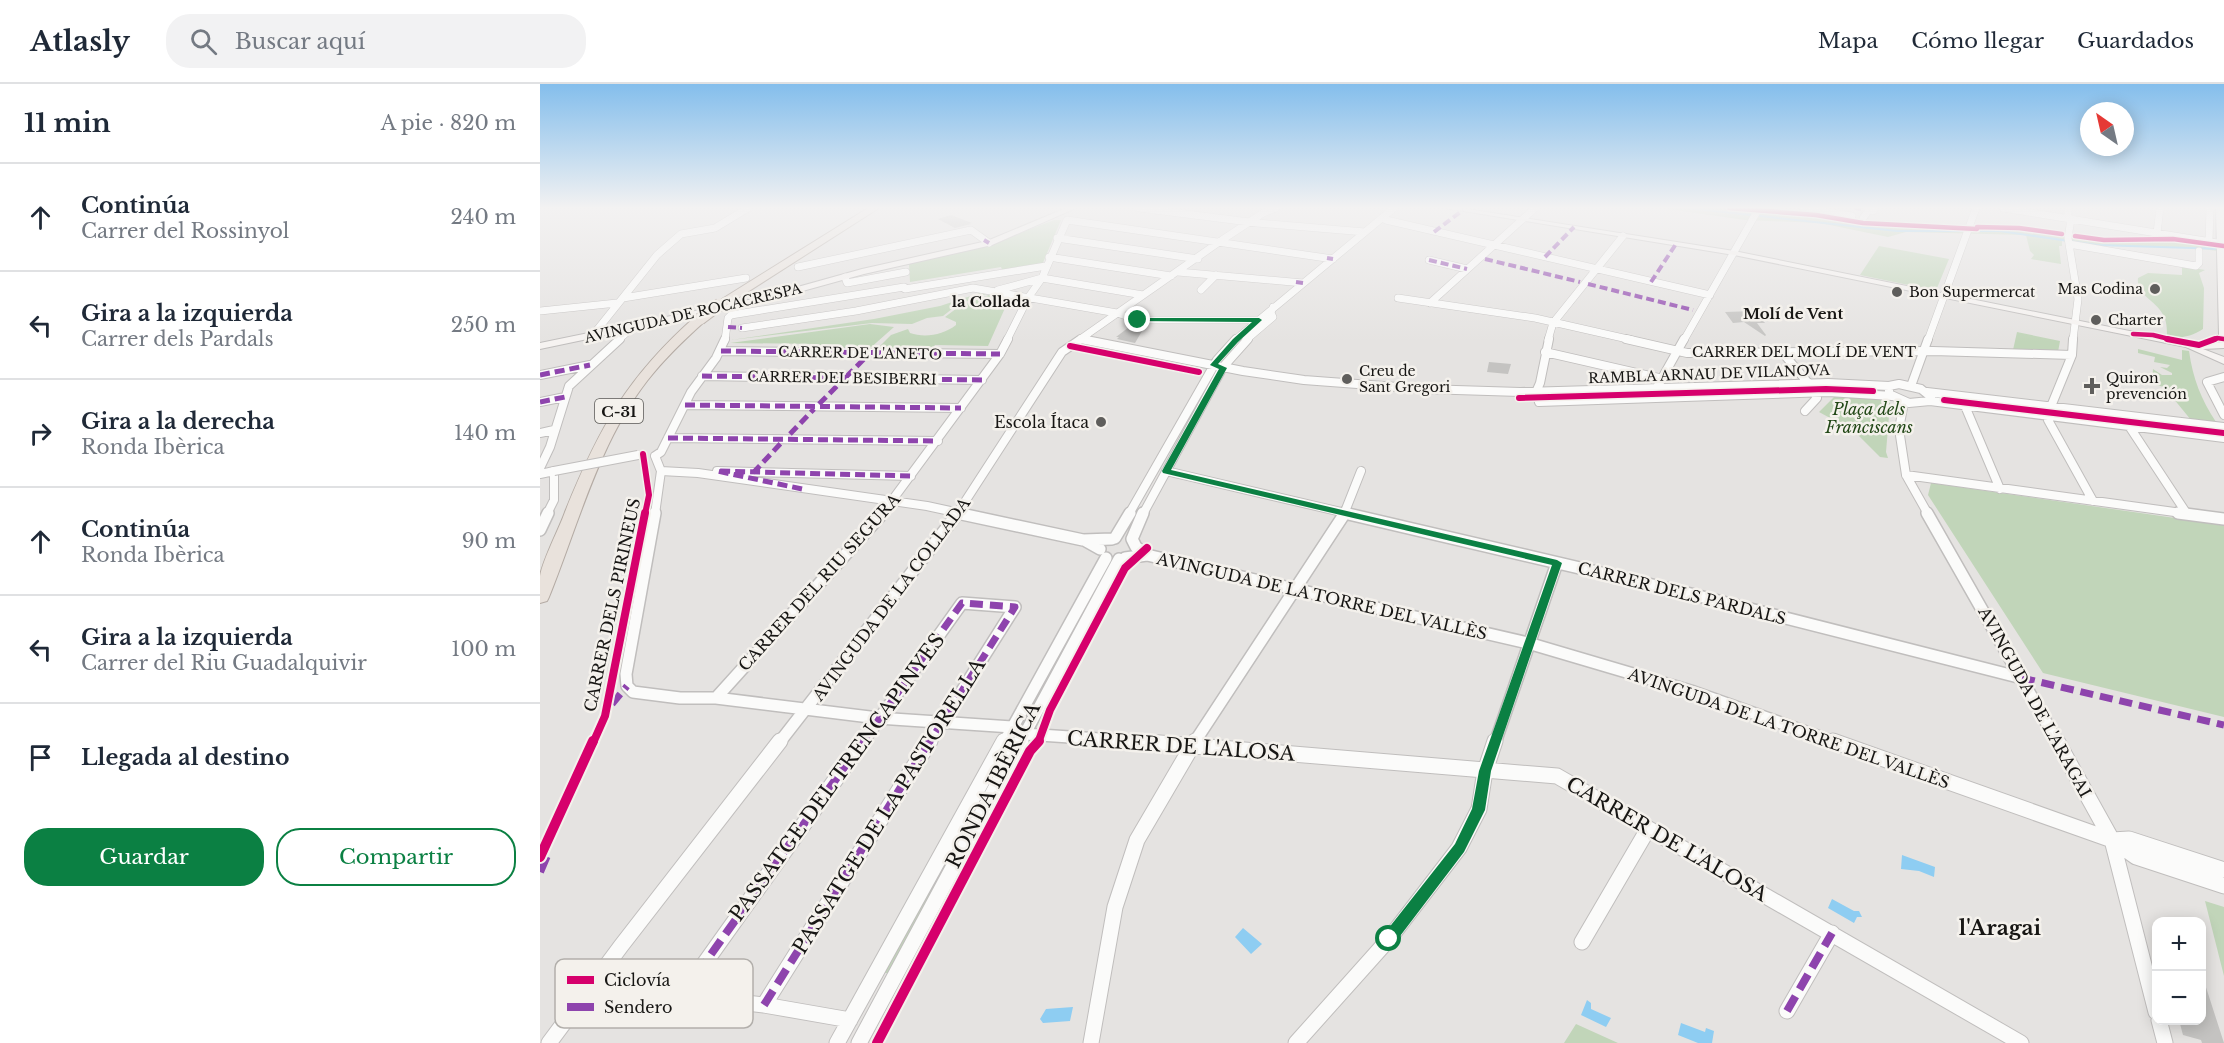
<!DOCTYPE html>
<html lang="es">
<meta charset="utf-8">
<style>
body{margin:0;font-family:"Libre Baskerville",serif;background:#f2f2f3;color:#1f2937}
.controls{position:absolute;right:18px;bottom:18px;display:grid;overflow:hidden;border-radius:12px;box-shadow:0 3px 15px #0003}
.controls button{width:54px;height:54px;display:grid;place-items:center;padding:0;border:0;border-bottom:2px solid #e0e1e3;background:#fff;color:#1f2937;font:30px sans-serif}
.compass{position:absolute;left:1540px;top:18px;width:54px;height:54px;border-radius:50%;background:#fff;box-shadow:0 3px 15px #0003;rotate:326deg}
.stop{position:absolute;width:18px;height:18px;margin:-14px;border:4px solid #0b8043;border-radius:50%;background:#fff}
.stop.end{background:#0b8043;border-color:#fff;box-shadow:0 2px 6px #0008}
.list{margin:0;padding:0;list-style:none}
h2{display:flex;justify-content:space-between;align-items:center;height:78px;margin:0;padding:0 24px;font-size:26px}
h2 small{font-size:20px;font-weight:400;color:#747a83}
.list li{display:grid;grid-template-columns:39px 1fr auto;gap:18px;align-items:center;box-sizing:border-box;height:108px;padding:0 24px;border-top:2px solid #e0e1e3}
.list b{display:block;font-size:22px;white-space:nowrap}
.list p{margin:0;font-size:20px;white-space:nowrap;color:#747a83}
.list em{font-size:20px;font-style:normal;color:#747a83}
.actions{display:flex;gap:12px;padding:18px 24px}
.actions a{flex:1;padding:14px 0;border:2px solid #0b8043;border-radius:24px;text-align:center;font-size:21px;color:#0b8043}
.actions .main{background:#0b8043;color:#fff}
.icon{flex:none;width:33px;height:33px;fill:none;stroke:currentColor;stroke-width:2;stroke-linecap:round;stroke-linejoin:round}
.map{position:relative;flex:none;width:1684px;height:959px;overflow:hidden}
header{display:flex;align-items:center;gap:36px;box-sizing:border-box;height:84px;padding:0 30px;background:#fff;border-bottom:2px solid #e0e1e3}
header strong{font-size:28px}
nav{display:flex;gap:33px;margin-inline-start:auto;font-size:21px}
.search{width:420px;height:54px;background:#f2f2f3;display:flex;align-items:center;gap:15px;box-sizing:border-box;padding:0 21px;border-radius:24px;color:#747a83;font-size:22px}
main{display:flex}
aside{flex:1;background:#fff}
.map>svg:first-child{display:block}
</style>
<header>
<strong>Atlasly</strong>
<div class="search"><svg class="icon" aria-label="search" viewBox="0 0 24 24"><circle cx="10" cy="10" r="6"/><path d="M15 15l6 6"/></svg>Buscar aquí</div>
<nav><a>Mapa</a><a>Cómo llegar</a><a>Guardados</a></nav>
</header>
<main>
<aside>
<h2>11 min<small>A pie · 820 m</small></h2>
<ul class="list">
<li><svg class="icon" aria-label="ahead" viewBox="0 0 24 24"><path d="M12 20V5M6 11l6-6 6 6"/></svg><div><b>Continúa</b><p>Carrer del Rossinyol</p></div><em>240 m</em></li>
<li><svg class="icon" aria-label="left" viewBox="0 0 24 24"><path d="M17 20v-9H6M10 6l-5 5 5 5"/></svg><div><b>Gira a la izquierda</b><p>Carrer dels Pardals</p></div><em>250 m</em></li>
<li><svg class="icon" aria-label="right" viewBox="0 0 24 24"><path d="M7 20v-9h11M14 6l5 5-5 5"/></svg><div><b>Gira a la derecha</b><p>Ronda Ibèrica</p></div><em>140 m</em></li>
<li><svg class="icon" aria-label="ahead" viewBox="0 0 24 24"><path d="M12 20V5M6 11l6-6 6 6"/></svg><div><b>Continúa</b><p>Ronda Ibèrica</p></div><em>90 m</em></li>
<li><svg class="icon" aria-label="left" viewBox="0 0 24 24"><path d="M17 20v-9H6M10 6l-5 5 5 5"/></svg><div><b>Gira a la izquierda</b><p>Carrer del Riu Guadalquivir</p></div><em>100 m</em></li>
<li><svg class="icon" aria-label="arrive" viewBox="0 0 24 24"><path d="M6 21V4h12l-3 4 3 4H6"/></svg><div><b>Llegada al destino</b></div></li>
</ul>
<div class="actions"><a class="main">Guardar</a><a>Compartir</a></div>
</aside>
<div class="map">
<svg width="1684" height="959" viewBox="0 0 1684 959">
<rect width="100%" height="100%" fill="#e5e3e1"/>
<path fill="#c1d5b9" d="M1121,124H1182L1272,132L1361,144L1477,145L1563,157H1641L1684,163V168C1631,159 1576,166 1522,157V162H1519L1521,180L1491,175L1494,171L1490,167L1486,151L1366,148L1348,153L1280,139L1205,136Z
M514,136H521L502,181L463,188L461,183L370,198L369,180L449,161Z
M1339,162L1409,175L1397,204L1388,205L1320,191Z
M1642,182L1665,186L1659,189L1664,204L1663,245C1652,252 1641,255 1627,253C1627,245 1627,236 1622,229C1615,216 1596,211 1598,194L1608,189L1642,191Z
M443,208L449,209L417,221L403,232L387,234L372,240L332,239L191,256L334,235L400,222Z
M451,210L470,213L448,262L395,261L390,267H335L351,251L368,245L370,249C385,254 403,251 416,241V238L405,233L417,224Z
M330,240L354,243L328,266H273L278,260L190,259Z
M1477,248L1520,257L1518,268L1473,266Z
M1598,265L1642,276V266L1649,267C1653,295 1661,315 1676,338L1651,336L1624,303L1612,300L1613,285L1622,291H1632V289L1620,283L1627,284L1630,281L1614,278L1615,273L1598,269Z
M1294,313L1341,315L1350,319L1346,368L1348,374L1340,373L1314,347L1279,328Z
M1391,399L1684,441V633L1503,589L1388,411Z
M561,493H565L468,672H464Z
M574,494H578L507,626L503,641L504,628Z
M457,681L461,682L348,889H344Z
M475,683H478L367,893L362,892Z
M1665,817L1684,823V892Z
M1036,940L1078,959H1024Z"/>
<path fill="#8ecdf2" d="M1362,771L1395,783L1394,793L1379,787L1361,785Z
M1292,815L1314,827H1319L1322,833H1317L1314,839L1288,824Z
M703,844L722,860L711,870L695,853Z
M1047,916L1051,919V925L1071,934L1066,943L1041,931Z
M533,923L530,937L503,939L500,935L506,925Z
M1141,939L1165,948L1166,944L1174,947L1172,959H1158L1138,951Z"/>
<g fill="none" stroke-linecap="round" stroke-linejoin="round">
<path stroke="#8ecdf2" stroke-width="2" d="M1148,124L1357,147H1460L1557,161L1684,165"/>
</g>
<path fill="#c4c3c1" d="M411,131L432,139L429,140H431L415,144L398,135Z
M1215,227L1225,239H1217L1226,251L1225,252L1204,238L1193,239L1185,228Z
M593,240L605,242L595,259L577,255L579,253H576Z
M949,278L971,280L968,290L947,288Z
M1662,894H1663L1684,959H1662L1661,956L1643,951L1639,936H1662Z"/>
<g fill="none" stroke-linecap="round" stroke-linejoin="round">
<defs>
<path id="street-far3" d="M599,124L717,139L825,148
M1263,124L1312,132
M1463,124L1684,160
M1528,124V132L1531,135L1528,154L1538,215L1533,256
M1323,134L1329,126L1333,127L1335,124
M846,136L1170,211
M1617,149L1620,124
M517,154L658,175
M1669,157L1670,124
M1529,160L1656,182L1659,179V167
M509,173L631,192
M889,176L927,185
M258,183L431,146L449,159
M638,188L763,199
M305,193L307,199L366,188
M365,205L506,182
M458,206L502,194L603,211
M661,206L676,191
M83,214L206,194
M858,214L995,234L1092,256
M890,219L995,124
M0,227L77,219
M202,244L316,227L433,204L577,229L598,236H719
M53,251L117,171L141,150L175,144L208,124
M541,255L548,256
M78,256L93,243
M185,256L188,234L191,231L364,203
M467,256L488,214L502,194L527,136L793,175
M539,256L682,156L723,129L736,124
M695,256L854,124
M706,256L733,233L731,229L733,223
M1008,256L1013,239L1083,152
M1144,256L1219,124
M1388,256L1436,124"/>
<path id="street-far2" d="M541,255L703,287L764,296L884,305L980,308L1288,299L1349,302
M1086,255L1147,269L1393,267L1532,271
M1533,255L1532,271L1512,320L1509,322L1508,336L1553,417
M181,267L460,270
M1005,268L1123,295
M1242,268L1269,300L1277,314L1265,327
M0,291L50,281
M162,292L442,296
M1684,293L1667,298L1684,331
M1359,300L1381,305L1391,313L1390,317L1369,319L1349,310V302Z
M1371,302L1388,255
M1118,307L1116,305L1144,255
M996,308L999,318L1288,308L1352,312
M996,308L1000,299L1009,255
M1387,308L1684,343
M1390,317L1684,354
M0,318L25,313
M1364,318L1359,345L1366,391L1388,430
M145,321L421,324
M1425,322L1460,405
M1589,342L1647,430
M0,349L14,346
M128,354L398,357
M115,372L121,387L158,389L387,422L424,430
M115,372L121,368L151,308L176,274L185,255
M0,384L10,363L29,302L80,255
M626,387L810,430
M183,388L177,387L371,392
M0,390L14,387V416L7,430
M1366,391L1649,430
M115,430L121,387
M342,430L460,270L468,255
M417,430L522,268L541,255
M589,430L677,276L696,255
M603,430L683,283L708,255
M804,430L821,387"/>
<path id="street-far1" d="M115,429L86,590L87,602L93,608L140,614H176L338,634L472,643
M417,429L543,456L572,455
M603,429L592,455L596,463L607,471
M804,429L1151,510L1482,594
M1387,429L1518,659
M1638,429L1684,435
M0,446L8,429
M575,454L590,429
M544,456L560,465
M585,474L607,471L988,559L1154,608L1297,659
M176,614L343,429
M485,650L619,659
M239,659L418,429
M322,659L422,519L475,523L389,659
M464,659L566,474
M480,659L579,475
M654,659L805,429
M955,659L1017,479"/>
<path id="street" d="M596,657L1017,692L1481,959
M1293,657L1572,756L1596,773L1684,802
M1517,657L1572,756L1616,928
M1572,756L1589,755L1684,786
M1042,858L1108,745
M55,897L70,903L224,921L310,936
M142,911L323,657
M224,921L390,657
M1247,927L1292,849
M1619,936L1625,959
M9,959L81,862L240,657
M297,959L464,657
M319,959L481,657
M551,959L575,823L597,756L655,657
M756,959L849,855L919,764L939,725L945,687L955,657"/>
<path id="secondary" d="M526,124H536L452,161L324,190L219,219L0,265V259L218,214L322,185L447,157Z
M905,124H921L1194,167L1629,255L1661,259L1684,258V264L1663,265L1684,273V280L1646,263L1194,171Z
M1676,124H1684V254L1679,251Z"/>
<path id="highway" d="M328,124H339L184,223H176L174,220Z
M160,231L166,235L164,238C144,256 124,275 107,297C59,359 38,441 9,513L7,517L0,519C0,511 0,500 0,492C3,475 19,445 25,428C59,344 87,293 156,232Z"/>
</defs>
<use href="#street-far3" stroke="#c0bebd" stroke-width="8"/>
<use href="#street-far2" stroke="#c0bebd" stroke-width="10"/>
<use href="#street-far1" stroke="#c0bebd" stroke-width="14"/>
<use href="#street" stroke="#c0bebd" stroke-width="17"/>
<use href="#secondary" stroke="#c0bebd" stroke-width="2"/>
<use href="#highway" stroke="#b4aba4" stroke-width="2"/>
<use href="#street-far3" stroke="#fbfbfa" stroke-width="7"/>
<use href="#street-far2" stroke="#fbfbfa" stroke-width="8"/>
<use href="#street-far1" stroke="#fbfbfa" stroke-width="11"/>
<use href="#street" stroke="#fbfbfa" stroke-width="15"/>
<use href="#secondary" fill="#f6f3f1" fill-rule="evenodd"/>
<use href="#highway" fill="#e9e2dc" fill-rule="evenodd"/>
<defs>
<path id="street-bridge" d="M14,387L98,371"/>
<path id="highway-bridge" d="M160,235L180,220"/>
</defs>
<use href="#street-bridge" stroke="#c0bebd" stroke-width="10" stroke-linecap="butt"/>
<use href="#highway-bridge" stroke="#b4aba4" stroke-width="13" stroke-linecap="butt"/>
<use href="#street-bridge" stroke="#fbfbfa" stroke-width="8"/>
<use href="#highway-bridge" stroke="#e9e2dc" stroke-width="11"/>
<path stroke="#8e44ad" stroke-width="4" stroke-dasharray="8 4" stroke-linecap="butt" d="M1315,124L1321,125
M894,148L923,126
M444,156L449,159
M1005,173L1034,143
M787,174L793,175
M945,175L1040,198
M889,176L927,185
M756,198L763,199
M1111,198L1136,160
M1048,200L1153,226
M188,243L202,244
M53,251L57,246"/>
<path stroke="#8e44ad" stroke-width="5" stroke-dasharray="10 5" stroke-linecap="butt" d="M181,267L460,270
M0,291L50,281
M162,292L442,296
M306,293L327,272
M0,318L25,313
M279,320L302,297
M145,321L421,324
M250,350L274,325
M128,354L398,357
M213,389L243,357
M262,405L177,387L371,392"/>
<path stroke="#8e44ad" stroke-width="7" stroke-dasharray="13 7" stroke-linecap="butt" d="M1482,594L1684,641
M72,620L87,602
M322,659L422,519L475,523L389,659"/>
<path stroke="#8e44ad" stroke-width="8" stroke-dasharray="17 8" stroke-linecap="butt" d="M0,788L8,769
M142,911L323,657
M224,921L390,657
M1247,927L1292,849"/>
<defs>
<path id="cycleway-far3" d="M1189,124L1276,131L1323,139L1437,145
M1437,143L1479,144L1522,150
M1535,152L1564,156L1633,155L1684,162
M1593,250L1613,251L1633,256
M1673,256L1677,254L1684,255"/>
<path id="cycleway-far2" d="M1627,255L1659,261L1675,255
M530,262L659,288
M979,314L1286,305L1333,307
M1404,316L1684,349
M103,370L109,411L105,430"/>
<path id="cycleway-far1" d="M53,659L65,632L105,429
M498,659L510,626L585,484L607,464"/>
<path id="cycleway" d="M0,773L53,657
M337,959L490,667L499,657"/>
</defs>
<use href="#cycleway-far3" stroke="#f4f1ec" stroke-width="7"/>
<use href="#cycleway-far2" stroke="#f4f1ec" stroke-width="9"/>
<use href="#cycleway-far1" stroke="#f4f1ec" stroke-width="12"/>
<use href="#cycleway" stroke="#f4f1ec" stroke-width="14"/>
<use href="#cycleway-far3" stroke="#d6006c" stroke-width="4.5"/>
<use href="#cycleway-far2" stroke="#d6006c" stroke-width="6"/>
<use href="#cycleway-far1" stroke="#d6006c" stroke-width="8"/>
<use href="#cycleway" stroke="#d6006c" stroke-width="10"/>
</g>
<linearGradient id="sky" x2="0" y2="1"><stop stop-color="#84beec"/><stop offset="0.48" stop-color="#f3f2f2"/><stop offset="1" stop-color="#f3f2f2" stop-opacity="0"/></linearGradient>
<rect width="1684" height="258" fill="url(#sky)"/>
<path fill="#0b8043" d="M598,234H719L722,236L698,258L678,280L687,284L631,386L1017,476L1022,479L951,687L945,726L924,768L854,860L849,862L844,860L842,855L844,850L915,760L932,725L939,687L1012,481L623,389L622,387L679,285L670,281L693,255L712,238L595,237Z"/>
<g fill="#5f5e5c" stroke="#f4f1ec" stroke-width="2">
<circle cx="1615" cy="205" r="6"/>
<circle cx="1357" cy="208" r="6"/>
<circle cx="1556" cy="236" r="6"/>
<circle cx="807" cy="295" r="6"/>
<path d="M1549 293h6v6h6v6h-6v6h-6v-6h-6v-6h6z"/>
<circle cx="561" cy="338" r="6"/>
</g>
<g text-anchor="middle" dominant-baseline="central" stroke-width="5" stroke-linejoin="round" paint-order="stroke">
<g font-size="14" fill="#171614" stroke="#f4f1ec" text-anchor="start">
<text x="1603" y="205" text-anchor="end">Mas Codina</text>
<text x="1369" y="208">Bon Supermercat</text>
<text x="1568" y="236">Charter</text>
<text x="819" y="287">Creu de<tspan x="819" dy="16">Sant Gregori</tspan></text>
<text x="1566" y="294">Quiron<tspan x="1566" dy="16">prevención</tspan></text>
</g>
<g font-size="14" fill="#171614" stroke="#f4f1ec">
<text transform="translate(153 229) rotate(-13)">AVINGUDA DE ROCACRESPA</text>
<text x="1264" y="268">CARRER DEL MOLÍ DE VENT</text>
<text transform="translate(320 269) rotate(1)">CARRER DE L'ANETO</text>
<text transform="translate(1169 290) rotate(-2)">RAMBLA ARNAU DE VILANOVA</text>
<text transform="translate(302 294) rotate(1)">CARRER DEL BESIBERRI</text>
</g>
<g font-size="15" font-weight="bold" fill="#171614" stroke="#f4f1ec">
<text x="451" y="217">la Collada</text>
<text x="1253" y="229">Molí de Vent</text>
</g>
<rect fill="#f4f1ec" stroke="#595855" stroke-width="1.5" x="55" y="315" width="48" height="24" rx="4.5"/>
<g font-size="15" font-weight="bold" fill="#171614">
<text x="79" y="327">C-31</text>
</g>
<g font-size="16" font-style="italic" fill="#214716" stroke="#f4f1ec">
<text x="1329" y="325">Plaça dels<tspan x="1329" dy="18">Franciscans</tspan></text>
</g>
<g font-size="16" fill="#171614" stroke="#f4f1ec" text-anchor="end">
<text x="549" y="338">Escola Ítaca</text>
</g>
<g font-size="16" fill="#171614" stroke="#f4f1ec">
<text transform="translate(279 498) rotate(-48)">CARRER DEL RIU SEGURA</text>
<text transform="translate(1142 509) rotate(14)">CARRER DELS PARDALS</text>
<text transform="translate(782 512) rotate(13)">AVINGUDA DE LA TORRE DEL VALLÈS</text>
<text transform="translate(351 515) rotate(-53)">AVINGUDA DE LA COLLADA</text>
<text transform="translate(72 521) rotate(-78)">CARRER DELS PIRINEUS</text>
<text transform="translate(1495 618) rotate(61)">AVINGUDA DE L'ARAGAI</text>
<text transform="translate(1249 644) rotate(19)">AVINGUDA DE LA TORRE DEL VALLÈS</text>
</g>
<g font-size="20" fill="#171614" stroke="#f4f1ec">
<text transform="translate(641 662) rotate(4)">CARRER DE L'ALOSA</text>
<text transform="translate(297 693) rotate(-54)">PASSATGE DEL TRENCAPINYES</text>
<text transform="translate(453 701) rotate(-63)">RONDA IBÈRICA</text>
<text transform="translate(349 722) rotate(-58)">PASSATGE DE LA PASTORELLA</text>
<text transform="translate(1127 755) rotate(30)">CARRER DE L'ALOSA</text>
</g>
<g font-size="21" font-weight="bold" fill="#171614" stroke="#f4f1ec">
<text x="1460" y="844">l'Aragai</text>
</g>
</g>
<rect x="15" y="875" width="198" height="69" rx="9" fill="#f4f1ec" stroke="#b2afab" stroke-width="1.5"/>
<rect x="27" y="892" width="27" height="8" fill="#d6006c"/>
<rect x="27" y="919" width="27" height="8" fill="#8e44ad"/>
<g font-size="16" fill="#171614">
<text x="64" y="902">Ciclovía</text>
<text x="64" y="929">Sendero</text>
</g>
</svg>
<div class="controls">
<button>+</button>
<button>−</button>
</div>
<svg class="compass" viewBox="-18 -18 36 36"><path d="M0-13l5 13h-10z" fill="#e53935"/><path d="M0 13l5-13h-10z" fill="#747a83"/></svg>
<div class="stop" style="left:849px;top:855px"></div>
<div class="stop end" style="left:598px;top:236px"></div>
</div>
</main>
